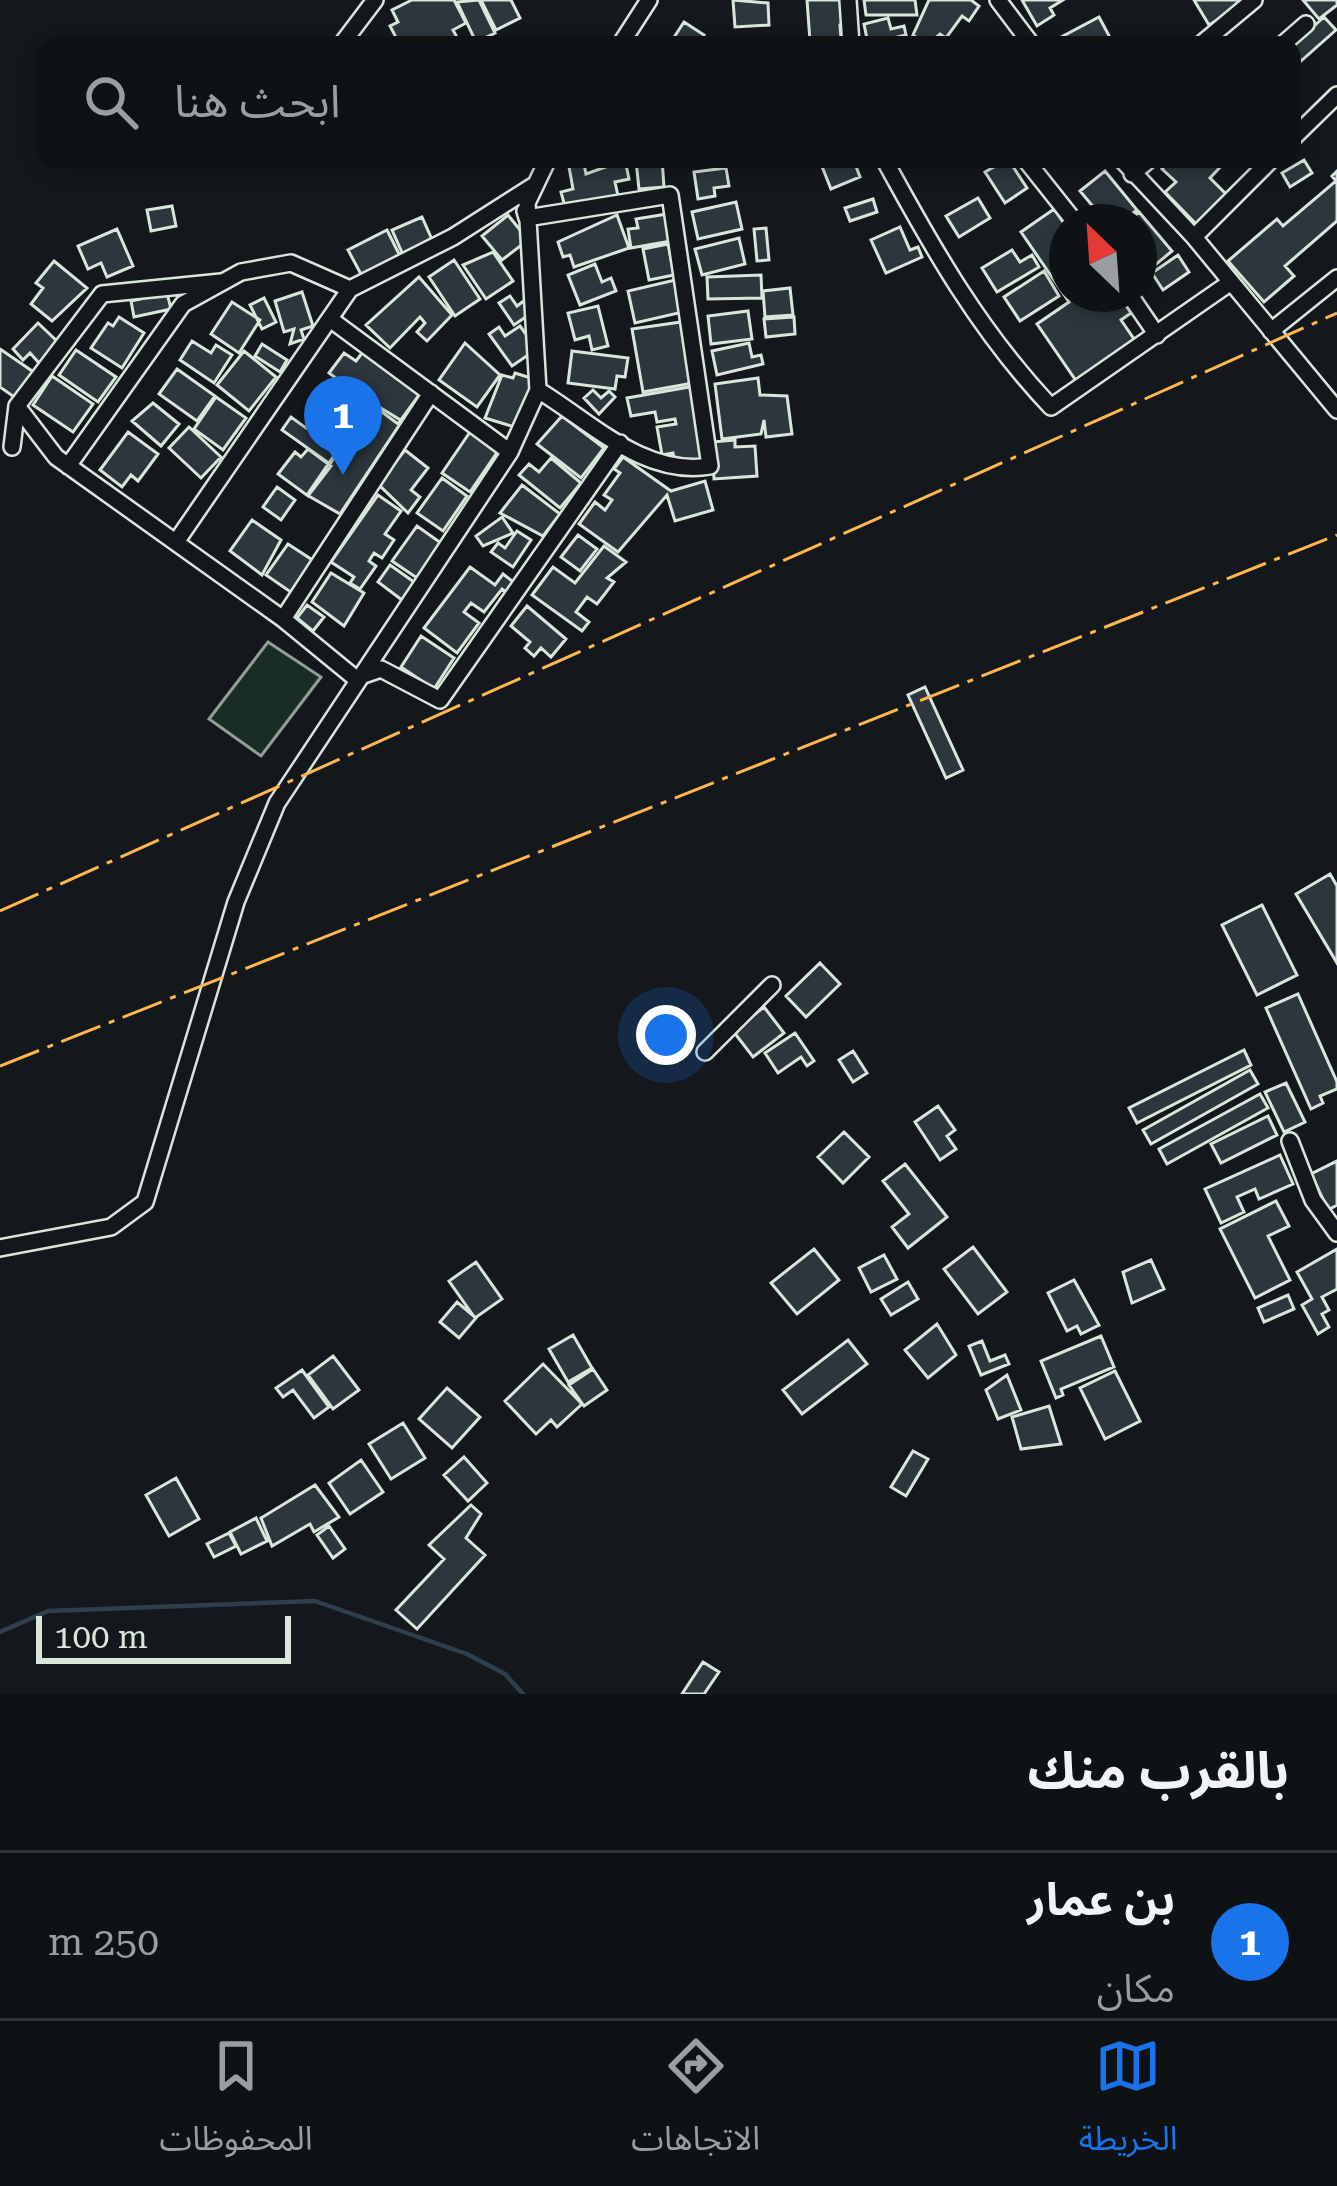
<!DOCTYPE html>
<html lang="ar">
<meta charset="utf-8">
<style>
body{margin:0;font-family:"Roboto Serif","Noto Sans Arabic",serif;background:#1d2022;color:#f1f3f6;direction:rtl}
.compass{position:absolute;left:1049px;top:204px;width:108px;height:108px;border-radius:50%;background:#0f1215;box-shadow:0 6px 18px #0003;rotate:335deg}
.scale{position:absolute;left:36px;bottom:30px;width:255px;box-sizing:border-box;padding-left:12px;border:6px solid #d8e6dc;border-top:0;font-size:33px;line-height:42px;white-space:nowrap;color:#d8e6dc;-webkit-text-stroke:9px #14181c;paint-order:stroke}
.you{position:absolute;left:666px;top:1035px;width:42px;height:42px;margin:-30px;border:9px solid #fff;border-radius:50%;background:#1a73e8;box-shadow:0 0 0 18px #1a73e833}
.badge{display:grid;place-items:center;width:78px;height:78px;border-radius:50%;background:#1a73e8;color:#fff;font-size:39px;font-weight:700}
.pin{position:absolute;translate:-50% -99px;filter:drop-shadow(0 3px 6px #0008)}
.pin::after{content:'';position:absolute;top:63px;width:42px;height:36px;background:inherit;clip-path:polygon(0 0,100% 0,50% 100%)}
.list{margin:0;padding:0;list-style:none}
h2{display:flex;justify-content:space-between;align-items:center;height:156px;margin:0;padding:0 48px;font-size:51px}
h2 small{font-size:39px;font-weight:400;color:#9b9ea0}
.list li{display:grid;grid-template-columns:78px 1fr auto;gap:36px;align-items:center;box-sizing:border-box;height:168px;padding:0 48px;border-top:3px solid #2f3234}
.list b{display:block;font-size:45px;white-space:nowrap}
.list p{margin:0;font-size:39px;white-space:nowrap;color:#9b9ea0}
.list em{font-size:39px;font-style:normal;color:#9b9ea0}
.icon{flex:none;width:66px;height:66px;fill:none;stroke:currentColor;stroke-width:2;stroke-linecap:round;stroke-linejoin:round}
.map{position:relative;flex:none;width:1337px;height:1694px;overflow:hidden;direction:ltr}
.search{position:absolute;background:#0f1215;box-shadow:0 6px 18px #0003;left:36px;right:36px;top:36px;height:132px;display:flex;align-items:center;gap:30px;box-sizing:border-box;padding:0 42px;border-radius:24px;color:#9b9ea0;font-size:45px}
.sheet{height:324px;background:#0f1215}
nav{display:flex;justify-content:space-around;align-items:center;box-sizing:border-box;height:168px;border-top:3px solid #2f3234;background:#0f1215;font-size:33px;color:#9b9ea0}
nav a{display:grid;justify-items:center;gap:6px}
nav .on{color:#1a73e8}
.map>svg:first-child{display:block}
</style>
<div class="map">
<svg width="1337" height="1694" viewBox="0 0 1337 1694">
<rect width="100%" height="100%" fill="#14181c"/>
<path fill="#1a2d24" stroke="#939e99" stroke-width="3" d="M268,642L321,677L261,756L209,719Z"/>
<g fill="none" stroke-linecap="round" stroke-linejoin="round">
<path stroke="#2f3f4d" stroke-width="4.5" d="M0,1632L48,1611L315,1601L467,1654L505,1674L523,1694"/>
</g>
<path fill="#2c363c" stroke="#d8e6dc" stroke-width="3" d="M412,0H454L466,23L453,30L458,39L446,45H400L390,26L398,22L392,10Z
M479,0L495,33L476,42L457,2Z
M481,0H511L520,18L496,30Z
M733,0L768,3L769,25L735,27Z
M807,0H846L847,24L840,25L841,39L810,41Z
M864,0H915L917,15H866Z
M929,0H971L979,6L969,21L962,16L946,38L940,34L927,45L913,35Z
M1022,0H1063L1050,8L1054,15L1037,26Z
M1194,0H1237L1240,6L1209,25Z
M1303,0H1337V5L1319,19Z
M1099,17L1114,45H1051L1050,43Z
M1324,17L1336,30L1301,61L1292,46Z
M888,18L891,29L904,26L906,35L868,44L864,24Z
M684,22L704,35L698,45H669Z
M662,159L664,187L639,189L636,161Z
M819,159H858L854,161L860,177L831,189Z
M1008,159L1027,188L1005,203L985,172Z
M1171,159L1225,162L1210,178L1228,196L1198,226L1165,192L1176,182L1162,169Z
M625,160L629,179L615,182L618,196L565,207L561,192L573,189L569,167L584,164L586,174Z
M1304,160L1312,173L1290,187L1282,173Z
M726,168L729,186L714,188L715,196L698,199L694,172Z
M1105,171L1137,210L1122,222H1106L1080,191Z
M1337,171V221L1285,266L1294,276L1264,302L1228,261L1277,219L1283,226L1336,181L1332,176Z
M978,198L990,218L959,237L946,216Z
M873,199L877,212L850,221L845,208Z
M736,202L742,229L698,239L692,212Z
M172,206L176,226L151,231L147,210Z
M1054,209L1067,228V294L1119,295L1131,313L1121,320L1134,339L1079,385L1037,324L1069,302L1021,232Z
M1139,212L1172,251L1148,271L1139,260V222H1128Z
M667,214L671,241L631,248L628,229L638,228L636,219Z
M508,215L528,240L502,260L482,236Z
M617,215L629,248L574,267L570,255L563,257L558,242Z
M422,217L434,244L404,257L392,230Z
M900,227L910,250L918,247L922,257L886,273L871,240Z
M766,228L769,260L757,261L754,229Z
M117,229L133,266L107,277L101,263L88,269L78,246Z
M387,230L400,256L362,276L348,250Z
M739,238L745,264L702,275L695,249Z
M668,244L674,275L649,280L643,249Z
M1012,250L1020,262L1032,255L1039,267L997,292L982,268Z
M493,252L513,281L486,299L463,265Z
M1178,255L1189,272L1163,290L1152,273Z
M454,260L480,299L455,316L429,277Z
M54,261L87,288L52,321L31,304L43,288L36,283Z
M595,264L602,282L611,278L616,291L580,305L568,275Z
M1044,271L1059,296L1020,321L1004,297Z
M761,275L762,298L708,299L707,277Z
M419,277L452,315L427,341L417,332L425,323L420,317L390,348L366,325Z
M675,280L683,312L635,323L628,291Z
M790,288L793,315L765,317L763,291Z
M302,292L313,326L301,330L304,339L290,344L294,329L284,332L275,301Z
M167,293L171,309L134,317L131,301Z
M510,296L517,306L525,300L533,312L514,325L499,303Z
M264,298L276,322L262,329L250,305Z
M232,302L260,320L239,353L211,334Z
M598,306L608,346L592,350L589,336L575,340L568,313Z
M748,311L752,339L711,344L708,316Z
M119,317L144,333L122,368L91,348L108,323L113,326Z
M794,317L795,334L766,337L764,319Z
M681,322L693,383L643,392L632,329Z
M38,323L59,343L39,363L30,353L23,360L13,349Z
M520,326L537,349L512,366L489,334L499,327L505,336Z
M192,341L211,353L216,345L232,355L214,383L180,360Z
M465,343L500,375L477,407L439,380Z
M749,343L752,357L761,355L763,364L717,375L712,351Z
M262,344L287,360L280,372L255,356Z
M0,349L35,373L17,399L0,387Z
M365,349L422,391L398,424L329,373L344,353L356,361Z
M76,350L116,377L98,402L59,375Z
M244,351L276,377L249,411L217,385Z
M572,351L628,358L625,377L617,376L615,389L568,383Z
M177,369L215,396L197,421L159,394Z
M515,373L534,379L518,428L485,418L502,375L513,378Z
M52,376L93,404L73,432L33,405Z
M758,378L760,395L787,396L792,434L766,437L764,420L761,434L722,439L715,384Z
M325,383L364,410L330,464L282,430L291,417L306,428L315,415L307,410Z
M695,386L707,458L675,464L673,453L662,455L657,427L676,424L675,419L657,422L655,412L631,416L627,398Z
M593,390L601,398L609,391L615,397L599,414L584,398Z
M216,397L246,418L223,450L194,429Z
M363,397L402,421L340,514L307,495L355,425L346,422Z
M153,403L179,424L161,446L132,421Z
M562,416L604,448L581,478L537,444Z
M189,427L221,457L201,478L169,448Z
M128,432L158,454L138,481L131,475L122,487L100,470Z
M470,432L498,451L470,492L442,473Z
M735,440V447L755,446L757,476L714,479L712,442Z
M308,449L331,466L308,496L278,474L295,452L301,457Z
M405,450L428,468L411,490L420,497L408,513L378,484Z
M623,457L671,491L705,481L713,510L675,521L667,495L618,552L579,524L595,502L605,510L612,500L604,495L620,473L614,469Z
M551,458L581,483L560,508L519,475L529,464L539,472Z
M442,478L467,496L443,531L417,513Z
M522,485L560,514L543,536L500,513Z
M277,487L295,500L281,520L263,507Z
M378,495L401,511L385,534L394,540L382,558L374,553L369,561L376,566L360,589L350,583L354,577L331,562Z
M502,517L513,533L483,546L476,536Z
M252,520L281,540L262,575L230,551Z
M417,526L441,543L417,578L392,561Z
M517,531L531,540L513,567L491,552L498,543L505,548Z
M578,535L597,549L580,571L561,557Z
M288,544L317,563L295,595L266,575Z
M604,546L626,562L607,578L614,582L597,604L587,597L576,612L589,622L582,631L532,595L553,567L575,583Z
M390,565L414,582L402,600L378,582Z
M470,567L495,585L503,574L516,584L509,594L502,589L484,612L471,603L464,612L479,623L457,653L424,628Z
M331,573L364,593L344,626L312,602Z
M307,605L324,617L313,631L297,618Z
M527,606L566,639L551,657L541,648L534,656L525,648L530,642L511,626Z
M421,636L454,658L434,689L401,667Z
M925,687L963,770L946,778L908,695Z
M1330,874L1337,886V963L1296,894Z
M1262,905L1297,975L1257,995L1222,925Z
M820,963L840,984L806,1017L786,996Z
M1298,994L1337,1082V1089L1320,1096L1323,1103L1311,1109L1266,1008Z
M764,1007L784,1033L753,1057L733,1031Z
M795,1033L814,1061L807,1066L801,1057L778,1073L765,1053Z
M1244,1050L1251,1065L1137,1123L1129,1108Z
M853,1051L867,1073L853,1082L839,1060Z
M1250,1070L1258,1084L1151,1144L1143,1130Z
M1286,1083L1305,1122L1284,1132L1265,1092Z
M1260,1094L1268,1108L1167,1164L1159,1149Z
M938,1106L955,1130L947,1136L956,1149L940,1160L915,1122Z
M1268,1116L1277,1135L1221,1163L1211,1144Z
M844,1132L869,1157L843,1183L818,1157Z
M1280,1155L1293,1184L1259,1199L1255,1189L1237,1197L1244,1212L1221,1223L1205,1189Z
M1337,1161V1205L1328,1210L1311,1174Z
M905,1164L947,1217L908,1248L892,1227L909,1214L883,1181Z
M1276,1201L1289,1226L1268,1236L1290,1280L1255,1298L1220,1229Z
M973,1247L1007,1292L978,1314L944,1269Z
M814,1249L839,1280L797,1314L771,1283Z
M1337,1249V1289L1322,1297L1329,1310L1322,1314L1329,1327L1318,1334L1302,1305L1312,1299L1297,1272Z
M884,1255L897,1279L871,1292L859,1268Z
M1151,1260L1164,1289L1132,1303L1123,1272Z
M476,1262L502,1299L475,1318L449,1281Z
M1074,1280L1099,1325L1081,1334L1077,1326L1067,1331L1048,1293Z
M908,1282L918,1299L891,1315L881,1299Z
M1288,1295L1294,1309L1264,1322L1258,1308Z
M457,1302L476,1318L459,1338L440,1322Z
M937,1324L956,1355L928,1378L905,1350Z
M573,1335L592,1368L568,1382L549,1349Z
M1101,1336L1114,1367L1061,1389L1063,1395L1056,1398L1041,1361Z
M848,1340L867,1364L802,1414L783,1390Z
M982,1341L990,1361L1005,1355L1009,1364L981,1375L969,1346Z
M333,1356L359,1390L333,1409L308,1375Z
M543,1364L582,1404L557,1427L551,1420L536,1434L505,1401Z
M593,1369L607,1390L584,1406L569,1385Z
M302,1370L329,1407L314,1418L293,1390L283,1397L276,1388Z
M1115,1371L1140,1421L1105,1439L1080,1388Z
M1007,1375L1021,1410L998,1419L986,1390Z
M447,1388L480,1417L452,1448L419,1419Z
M1049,1406L1061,1444L1021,1449L1012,1417Z
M403,1423L425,1458L391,1479L369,1444Z
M913,1451L928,1459L906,1496L891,1487Z
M464,1457L487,1483L468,1501L444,1475Z
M361,1460L383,1492L350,1514L329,1483Z
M176,1478L199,1519L169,1536L146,1495Z
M315,1485L339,1517L314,1532L310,1524L272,1546L261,1518Z
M471,1505L481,1514L466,1538L485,1555L417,1629L396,1610L444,1559L429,1545Z
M256,1518L267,1541L241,1554L230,1532Z
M329,1526L345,1549L333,1558L317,1535Z
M229,1533L236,1546L214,1557L207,1544Z
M703,1662L719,1672L704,1694H682Z"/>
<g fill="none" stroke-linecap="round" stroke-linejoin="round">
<defs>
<path id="street" d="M848,0L851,45
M998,0L1032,45
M341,45L375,0
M620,45L649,0
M1200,45L1254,0
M1282,45L1306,24
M1292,139L1337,95
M884,159C933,249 980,332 1051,407L1231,282
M1025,159L1075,222
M1121,159L1194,237L1337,410
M1132,174L1150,159
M525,211L527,218L670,195L710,466C644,477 591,422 538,390
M1194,237L1272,159
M221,282L102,294L17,406L56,457L283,619L355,678L381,669L440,700L620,443
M1129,294L1157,335
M330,319L510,452
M1271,331L1337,278
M12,447L17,406
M68,466L183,304L241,272L291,263L350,289L453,237L533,186
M176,542L350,289
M283,619L431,393
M705,1052L772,985
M1290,1141L1313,1200L1337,1233
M0,1248L111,1227L145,1202L236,902L277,803L510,452L538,390L527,203L548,159"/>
</defs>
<use href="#street" stroke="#d8e6dc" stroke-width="20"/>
<use href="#street" stroke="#14181c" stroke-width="15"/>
<path stroke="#ffb74d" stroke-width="3" stroke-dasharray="42 9 6 9" stroke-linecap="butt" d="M0,911L1337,313
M0,1066L1337,535"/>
</g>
</svg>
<svg class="compass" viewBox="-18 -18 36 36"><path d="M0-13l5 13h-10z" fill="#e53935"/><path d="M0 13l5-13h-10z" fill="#9b9ea0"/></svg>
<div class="scale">100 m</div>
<div class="you"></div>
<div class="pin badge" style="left:343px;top:475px">1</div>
<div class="search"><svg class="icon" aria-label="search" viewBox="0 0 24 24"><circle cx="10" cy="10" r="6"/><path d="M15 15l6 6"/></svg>ابحث هنا</div>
</div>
<section class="sheet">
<h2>بالقرب منك<small></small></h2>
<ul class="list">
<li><span class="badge">1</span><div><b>بن عمار</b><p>مكان</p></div><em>250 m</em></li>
</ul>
</section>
<nav>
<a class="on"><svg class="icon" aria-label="map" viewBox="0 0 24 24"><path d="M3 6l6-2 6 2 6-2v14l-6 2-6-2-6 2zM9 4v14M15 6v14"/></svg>الخريطة</a>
<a><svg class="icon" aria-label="directions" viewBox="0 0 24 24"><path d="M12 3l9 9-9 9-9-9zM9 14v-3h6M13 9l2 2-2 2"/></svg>الاتجاهات</a>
<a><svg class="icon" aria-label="saved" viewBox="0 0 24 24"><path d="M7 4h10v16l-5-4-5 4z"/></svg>المحفوظات</a>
</nav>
